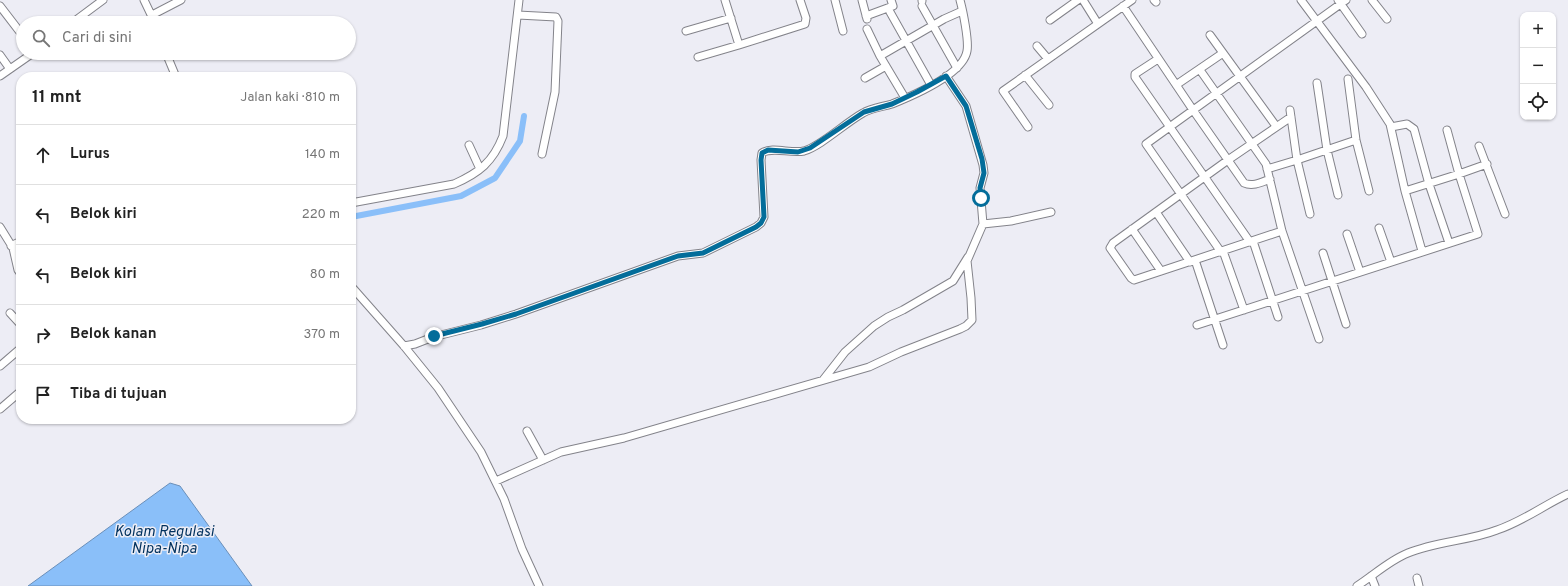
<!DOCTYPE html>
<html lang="id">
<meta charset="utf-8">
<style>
body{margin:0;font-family:Overpass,sans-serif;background:#f2f2f2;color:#222}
.controls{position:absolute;right:12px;top:12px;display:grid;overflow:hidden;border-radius:8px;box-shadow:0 1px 3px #0004}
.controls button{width:36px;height:36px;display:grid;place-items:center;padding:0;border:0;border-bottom:1px solid #e0e0e0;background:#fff;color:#222;font:20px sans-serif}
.stop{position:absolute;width:12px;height:12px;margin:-9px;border:3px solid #036d9a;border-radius:50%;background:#fff}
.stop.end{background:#036d9a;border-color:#fff;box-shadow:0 1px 4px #0008}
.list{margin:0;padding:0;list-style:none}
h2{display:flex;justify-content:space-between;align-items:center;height:52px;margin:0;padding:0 16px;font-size:17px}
h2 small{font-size:13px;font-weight:400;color:#767676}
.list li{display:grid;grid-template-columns:26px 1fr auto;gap:12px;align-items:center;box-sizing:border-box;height:60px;padding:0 16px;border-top:1px solid #e0e0e0}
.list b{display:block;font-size:15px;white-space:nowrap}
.list em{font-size:13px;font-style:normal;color:#767676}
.icon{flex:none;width:22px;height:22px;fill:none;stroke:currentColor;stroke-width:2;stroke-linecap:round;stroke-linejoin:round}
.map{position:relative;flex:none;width:1568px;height:586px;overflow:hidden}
.search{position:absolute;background:#fff;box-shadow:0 1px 3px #0004;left:16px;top:16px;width:340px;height:44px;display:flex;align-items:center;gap:10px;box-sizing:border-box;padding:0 14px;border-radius:22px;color:#767676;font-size:15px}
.panel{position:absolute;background:#fff;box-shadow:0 1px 3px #0004;left:16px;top:72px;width:340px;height:352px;border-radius:16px}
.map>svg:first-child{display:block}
</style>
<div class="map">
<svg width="1568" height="586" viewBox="0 0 1568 586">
<rect width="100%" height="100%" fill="#ededf5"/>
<path fill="#8abff9" stroke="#6a8fb9" d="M170,483L180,486L252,586H28Z"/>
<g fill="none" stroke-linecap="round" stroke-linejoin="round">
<path stroke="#8abff9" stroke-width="6" d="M351,217L461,196L495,178L520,141L524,116"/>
<defs>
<path id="minor" d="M144,0L155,23
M835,0L843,31
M862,0L867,19
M922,0V1
M1083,0L1098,24
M1154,0L1156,2
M1301,0L1366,87L1390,124L1405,191L1422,251
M1338,0L1362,34
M1372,0L1387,19
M0,6L23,36
M922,6L957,68
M1123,6L1193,110L1244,183C1253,187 1262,182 1270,179
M890,12L931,85
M152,15L181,0
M518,15L556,17L558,21L555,92L542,154
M866,16L893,6L891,0
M1050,20L1078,0
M72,23L103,0
M867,29L880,56L905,98
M686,31L731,18
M1210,35L1276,126
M739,45L805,24L806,18L800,0
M1037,46L1048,59
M166,53L176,77
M0,55L10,69
M880,56L944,19L962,11
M698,57L739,45L725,0
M1158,59L1135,74V77L1250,242
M1200,70L1266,164L1282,231L1319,339
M1025,75L1049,105
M0,76L33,53
M865,78L886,66
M1348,79L1356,140L1369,191
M1317,83L1327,150L1338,195
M1176,85L1223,53
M1028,127L1003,91L1132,0
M1391,127L1407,124L1414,129L1429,184L1449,243
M469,145L480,169
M1479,146L1505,214
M1267,169L1297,160L1290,110
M1405,191L1459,174L1487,164
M351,203L454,184C479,173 493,162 503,136L519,0
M1156,212L1190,262
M1310,214L1297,160L1356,140
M983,224L1011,221L1051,212
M0,227L13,248L18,270L21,274
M1379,228L1391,262
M1132,229L1161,271
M1282,231L1134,280L1131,278L1110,248L1113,243L1228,160L1291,117
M1347,234L1360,272
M1253,241L1278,317
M11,246L21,241
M1223,251L1244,310
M1221,252L1146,144L1346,0
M1323,253L1346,324
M1195,260L1223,345
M351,286L404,346L438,388L481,452L504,499L522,549L539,586
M10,313L21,325
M1197,325L1478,234L1459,174L1447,130
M404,346L415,344L433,337L481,325L516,314L678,256L703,253L756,227L761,223L764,217L761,160L762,153C772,146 791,154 804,151C821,146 845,123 863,113C871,108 882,107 892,104C912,96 963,75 967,51C969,41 963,11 960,0
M0,366L21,348
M823,380L845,352L874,326L888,317L903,310L953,281L968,257
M0,409L21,391
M527,431L543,460
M496,481L561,452L624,438L869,367L901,352L960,329L966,326L972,320L971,298L967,261L983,224L980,188L984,173L983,165L966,106L946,76
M1371,576L1375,586
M1417,578L1419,586
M1357,586C1374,575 1390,560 1408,553C1437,541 1469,541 1497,530C1522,522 1544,505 1568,494"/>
</defs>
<use href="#minor" stroke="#83838a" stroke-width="9"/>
<use href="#minor" stroke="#fff" stroke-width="7"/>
</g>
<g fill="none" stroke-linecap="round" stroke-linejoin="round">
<path stroke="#036d9a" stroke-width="5" d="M434,336L482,324L516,314L678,256L703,253L756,227L761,223L764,217L761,160L762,153L768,150L798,152L810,148L864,112L892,104L917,92L946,76L966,106L982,159L984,173L980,188L981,198"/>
</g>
<g text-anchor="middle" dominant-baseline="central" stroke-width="3" stroke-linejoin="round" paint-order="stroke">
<g font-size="15" font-style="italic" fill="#00315e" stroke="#ededf5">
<text x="164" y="532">Kolam Regulasi<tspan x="164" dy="17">Nipa-Nipa</tspan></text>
</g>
</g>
</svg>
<div class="controls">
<button>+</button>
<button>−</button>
<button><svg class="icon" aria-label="locate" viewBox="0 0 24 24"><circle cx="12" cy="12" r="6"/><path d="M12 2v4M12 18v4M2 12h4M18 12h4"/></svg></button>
</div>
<div class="stop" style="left:981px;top:198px"></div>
<div class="stop end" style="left:434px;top:336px"></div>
<div class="search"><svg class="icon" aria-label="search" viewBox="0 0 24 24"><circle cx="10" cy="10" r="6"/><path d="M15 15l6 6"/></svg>Cari di sini</div>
<section class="panel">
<h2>11 mnt<small>Jalan kaki · 810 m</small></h2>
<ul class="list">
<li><svg class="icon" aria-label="ahead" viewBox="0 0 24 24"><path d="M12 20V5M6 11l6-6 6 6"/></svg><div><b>Lurus</b></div><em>140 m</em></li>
<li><svg class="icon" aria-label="left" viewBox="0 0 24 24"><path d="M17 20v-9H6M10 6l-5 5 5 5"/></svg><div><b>Belok kiri</b></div><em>220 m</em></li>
<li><svg class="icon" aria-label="left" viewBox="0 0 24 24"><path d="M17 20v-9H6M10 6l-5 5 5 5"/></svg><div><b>Belok kiri</b></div><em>80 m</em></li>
<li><svg class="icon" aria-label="right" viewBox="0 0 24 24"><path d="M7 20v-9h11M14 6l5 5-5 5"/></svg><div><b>Belok kanan</b></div><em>370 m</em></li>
<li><svg class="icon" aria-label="arrive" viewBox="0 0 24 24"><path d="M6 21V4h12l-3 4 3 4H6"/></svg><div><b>Tiba di tujuan</b></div></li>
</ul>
</section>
</div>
